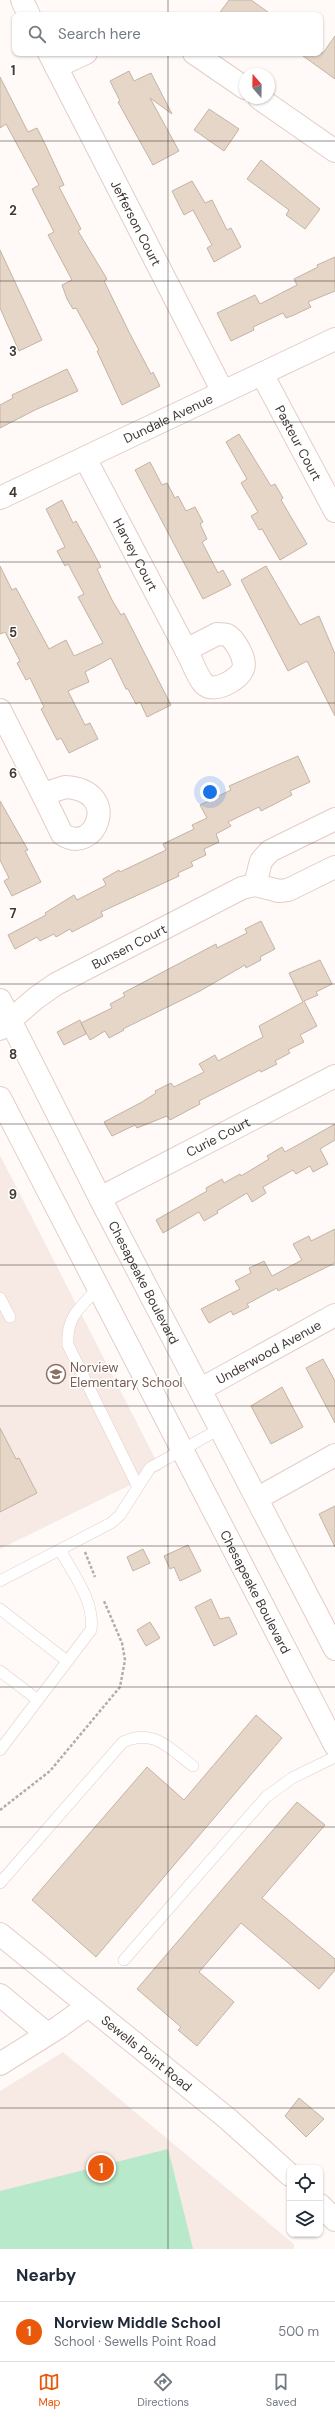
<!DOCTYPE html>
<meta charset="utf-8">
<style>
body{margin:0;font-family:"DM Sans",sans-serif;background:#f6f6f7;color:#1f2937}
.controls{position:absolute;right:12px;bottom:12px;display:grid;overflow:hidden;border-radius:8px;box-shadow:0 1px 3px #0004}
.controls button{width:36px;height:36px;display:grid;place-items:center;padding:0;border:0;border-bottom:1px solid #e0e1e3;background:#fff;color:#1f2937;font:20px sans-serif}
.compass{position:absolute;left:239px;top:68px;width:36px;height:36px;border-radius:50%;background:#fff;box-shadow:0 1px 3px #0004;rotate:340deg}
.you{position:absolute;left:210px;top:792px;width:14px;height:14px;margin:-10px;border:3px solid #fff;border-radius:50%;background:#1a73e8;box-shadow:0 0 0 6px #1a73e833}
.badge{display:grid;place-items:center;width:26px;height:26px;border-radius:50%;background:#ea580c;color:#fff;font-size:13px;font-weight:700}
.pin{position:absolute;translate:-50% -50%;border:2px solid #fff;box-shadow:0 1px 4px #0006}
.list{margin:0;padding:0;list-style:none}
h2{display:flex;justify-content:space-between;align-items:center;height:52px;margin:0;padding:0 16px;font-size:17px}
h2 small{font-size:13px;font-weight:400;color:#747a83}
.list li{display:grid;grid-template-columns:26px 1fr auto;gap:12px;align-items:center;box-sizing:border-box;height:60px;padding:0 16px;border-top:1px solid #e0e1e3}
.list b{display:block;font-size:15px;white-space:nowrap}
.list p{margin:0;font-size:13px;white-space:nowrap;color:#747a83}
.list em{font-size:13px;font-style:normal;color:#747a83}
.icon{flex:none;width:22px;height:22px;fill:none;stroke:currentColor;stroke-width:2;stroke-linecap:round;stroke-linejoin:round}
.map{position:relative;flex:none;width:335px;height:2249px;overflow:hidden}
.search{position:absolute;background:#fff;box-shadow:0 1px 3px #0004;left:12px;right:12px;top:12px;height:44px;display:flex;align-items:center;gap:10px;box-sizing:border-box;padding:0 14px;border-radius:8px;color:#747a83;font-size:15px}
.sheet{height:112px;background:#fff}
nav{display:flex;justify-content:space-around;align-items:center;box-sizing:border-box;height:56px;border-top:1px solid #e0e1e3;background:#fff;font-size:11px;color:#747a83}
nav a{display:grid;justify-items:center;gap:2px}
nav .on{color:#ea580c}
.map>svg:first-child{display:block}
</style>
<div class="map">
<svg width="335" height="2249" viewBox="0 0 335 2249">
<rect width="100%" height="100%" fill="#fffaf8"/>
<path fill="#f7eae5" d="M0,1155L161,1470L0,1549Z
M63,2052L294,2244V2249H0V2091Z"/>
<path fill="#b8e9cb" d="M168,2149L193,2249H0V2191Z"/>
<path fill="#e6d6c7" stroke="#c3b3a4" d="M229,0H251L272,15H218Z
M335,36V79L299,53H323Z
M129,71L134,81L151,73L172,114L150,98L179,151L153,165L118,102L120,101L110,81Z
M0,77L28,132L37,128L45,144L64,185L59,187L81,229L78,231L107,279L104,281L129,332L151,374L153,372L160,386L122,405L97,351L99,350L76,308L73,309L67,299L62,285L72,280L48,235L54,232L32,189L39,185L6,124L0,128Z
M209,109L239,129L224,151L194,130Z
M261,160L320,209L305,229L286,215L289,210L247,179Z
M192,181L205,203L212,200L227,230L231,228L241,247L214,262L207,248L212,245L193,210L184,215L172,191Z
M0,250L42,340L19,351L0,308Z
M335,257V291L308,302L311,307L294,315L286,318L283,313L253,327L254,330L231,341L217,313L255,295L260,304L297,285L294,279L318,267L317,265Z
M67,369L78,391L35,410L0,428V405L13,398L12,395Z
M239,434L271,486L275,484L283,498L281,500L307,544L280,560L262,529L259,530L251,516L258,512L241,483L247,479L226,442Z
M150,462L162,485L167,483L175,498L178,496L186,511L195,507L203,522L200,524L207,539L202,542L218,573L223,570L231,585L203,599L135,470Z
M62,500L73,523L76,521L93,552L101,567L97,569L112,600L121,615L124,613L171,705L147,717L140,702L136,704L128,689H126L111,658L85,672L89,682L68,691L85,725L90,723L98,739L69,753L61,738L57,740L41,709L44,707L30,678L26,680L17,663L20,661L5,632L0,634V566L12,590L16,588L49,649L66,640L74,656L103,643L78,597L84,594L68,564L65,566L57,551L65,547L46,509Z
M266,566L300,625L319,616L335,654V716L307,661L288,671L241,580Z
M298,756L310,782L290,791L292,795L261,811L259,807L228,822L231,826L216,834L219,842L204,849L206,855L191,862L193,866L178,873L179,876L101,912L103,916L72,932L70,929L56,937L54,934L40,941L37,937L15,949L8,935L46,915L45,913L74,895L77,900L106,885L103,879L119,870L120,872L166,850L163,844L194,829L192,825L207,818L200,805L231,790L229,786Z
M0,801L28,850L25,851L41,882L12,896L4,881L9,878L0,860Z
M261,921L275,949L260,957L261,960L246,968L245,965L200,991L123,1029L124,1030L109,1038L105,1031L90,1040L81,1023L112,1008L110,1004L125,996L123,993L216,944L217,948L247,933L245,929Z
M320,960L332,984L316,992L318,995L304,1001L317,1026L300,1035L304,1042L288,1050L290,1053L275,1061L277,1064L261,1072L260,1070L199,1101L200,1104L170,1120L167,1116L137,1128L135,1125L112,1136L104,1122L142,1102L156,1093L155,1091L171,1083L174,1087L204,1072L199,1064L215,1055L218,1061L263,1037L259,1026L303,1002L289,973Z
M80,1020L86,1034L64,1045L57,1032Z
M335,1124V1140L320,1149L328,1164L313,1172L310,1166L296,1174L293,1170L263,1187L266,1193L252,1202L247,1193L217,1211L218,1213L204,1221L199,1212L163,1233L156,1220L207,1191L206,1188L222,1179L224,1183L240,1174L241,1176L269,1159L267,1156L282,1147L285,1152Z
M335,1229V1263L278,1291L277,1288L247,1304L249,1307L233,1315L231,1311L209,1323L201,1309L240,1289L235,1281L251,1273L249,1268L264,1261L272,1276L302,1260L293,1244L309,1236L311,1241Z
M323,1359L335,1381V1423L306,1368Z
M282,1387L303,1427L271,1444L251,1406Z
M0,1428L16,1459L19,1458L37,1493L0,1512Z
M335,1506V1547L319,1514Z
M188,1545L201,1571L180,1581L174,1567L170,1569L164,1556Z
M143,1549L150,1563L133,1571L127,1557Z
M211,1599L220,1619L229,1617L237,1634L214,1646L195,1607Z
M150,1622L160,1638L146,1646L137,1630Z
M256,1715L282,1738L96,1957L32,1900L147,1767L184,1800Z
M297,1802L325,1825L262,1898L335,1959V1970L319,1989L241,1923L199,1972L234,2002L197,2046L178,2030L181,2027L137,1989Z
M299,2098L324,2119L306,2137L285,2116Z"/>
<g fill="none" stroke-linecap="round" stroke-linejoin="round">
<defs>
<path id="service" d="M99,1287C81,1307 66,1316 68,1345L138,1487
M0,1298L10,1317
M0,1581L111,1523L120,1515L150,1468L221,1428
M0,1609L67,1661
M0,1671L38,1700
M0,1750L91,1630C95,1602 74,1575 60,1550
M0,1883L123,1742C154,1728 169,1748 193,1766
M124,1960L266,1797L292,1778L335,1757"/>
<g id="minor">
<path d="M22,0L29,15"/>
<path id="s1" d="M49,53L223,392"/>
<path d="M194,53L245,88"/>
<path d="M56,67L86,53"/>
<path d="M259,98L335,151"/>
<path id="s2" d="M262,374L335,511"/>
<path id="s3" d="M85,458L186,650"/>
<path id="s4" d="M0,498L335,339"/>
<path d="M217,634C220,634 224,634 227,635C235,639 247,660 243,669C239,680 213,694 204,684C196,675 192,660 186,650Z"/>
<path d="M0,710L44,797"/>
<path d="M65,787C123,790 95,857 62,834L44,797L53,791Z"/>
<path d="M335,819L270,851L261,861L255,885L279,891L288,890L335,867"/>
<path id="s5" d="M0,1029L36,998L56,984L242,888L255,885"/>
<path id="s6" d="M100,1198L335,1076"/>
<path id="s7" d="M201,1389L335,1315"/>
<path d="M258,1498L335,1455"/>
<path d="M0,1995L47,2034"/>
<path d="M0,2064L59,2027L88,2006"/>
</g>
<g id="secondary">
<path id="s8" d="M0,1000L100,1198L335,1649"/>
<path id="s9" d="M0,1098L335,1745"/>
<path id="s10" d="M0,1934L228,2119L290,2175"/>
<path d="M320,2205L335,2220"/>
</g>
</defs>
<use href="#service" stroke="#e3cdc5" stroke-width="12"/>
<use href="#minor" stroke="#e3cdc5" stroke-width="24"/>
<use href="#secondary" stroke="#e3cdc5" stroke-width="24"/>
<path stroke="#b3adaa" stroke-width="2.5" stroke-dasharray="3 2" stroke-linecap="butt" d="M85,1552L95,1577
M0,1810L50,1771L120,1687L125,1660L122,1643L104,1601"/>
<use href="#service" stroke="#fff" stroke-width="11"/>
<use href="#minor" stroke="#fff" stroke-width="22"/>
<use href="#secondary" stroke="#fff" stroke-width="22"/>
</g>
<path fill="none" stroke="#403834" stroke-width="1" stroke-opacity="0.55" d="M168,0V15M168,53V2249M0,141H335M0,281H335M0,422H335M0,562H335M0,703H335M0,843H335M0,984H335M0,1124H335M0,1265H335M0,1406H335M0,1546H335M0,1687H335M0,1827H335M0,1968H335M0,2108H335"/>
<defs>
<symbol id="school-ring" viewBox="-11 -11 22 22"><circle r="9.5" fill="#fff" stroke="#8d6e63" stroke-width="1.5"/><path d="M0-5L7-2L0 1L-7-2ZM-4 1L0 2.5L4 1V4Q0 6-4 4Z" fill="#8d6e63"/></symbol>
</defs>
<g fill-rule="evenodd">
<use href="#school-ring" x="45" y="1363" width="22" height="22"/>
</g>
<g text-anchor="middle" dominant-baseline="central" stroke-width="3" stroke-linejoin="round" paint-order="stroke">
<g font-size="13" fill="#403834" stroke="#fff">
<text stroke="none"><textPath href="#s1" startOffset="191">Jefferson Court</textPath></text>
<text stroke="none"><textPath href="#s4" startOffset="186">Dundale Avenue</textPath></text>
<text stroke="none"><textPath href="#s2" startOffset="78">Pasteur Court</textPath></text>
<text stroke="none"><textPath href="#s3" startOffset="109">Harvey Court</textPath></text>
<text stroke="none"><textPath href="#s5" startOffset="154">Bunsen Court</textPath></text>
<text stroke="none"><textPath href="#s6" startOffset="133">Curie Court</textPath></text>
<text stroke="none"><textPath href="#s8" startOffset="317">Chesapeake Boulevard</textPath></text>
<text stroke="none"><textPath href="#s7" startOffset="77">Underwood Avenue</textPath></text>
<text stroke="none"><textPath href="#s9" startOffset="556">Chesapeake Boulevard</textPath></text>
<text stroke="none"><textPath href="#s10" startOffset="189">Sewells Point Road</textPath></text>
</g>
<g font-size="13" fill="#785e54" stroke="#fff" text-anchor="start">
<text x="70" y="1367">Norview<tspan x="70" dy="15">Elementary School</tspan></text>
</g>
</g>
<g font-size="13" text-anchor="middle" font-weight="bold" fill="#403834" stroke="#fff" stroke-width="3" stroke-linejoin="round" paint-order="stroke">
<text x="13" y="75">1</text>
<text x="13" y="215">2</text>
<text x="13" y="356">3</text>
<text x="13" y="497">4</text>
<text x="13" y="637">5</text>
<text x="13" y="778">6</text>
<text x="13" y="918">7</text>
<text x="13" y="1059">8</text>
<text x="13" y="1199">9</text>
</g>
</svg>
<div class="controls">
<button><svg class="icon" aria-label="locate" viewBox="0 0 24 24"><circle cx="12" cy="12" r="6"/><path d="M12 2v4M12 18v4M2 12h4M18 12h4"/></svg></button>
<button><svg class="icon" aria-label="layers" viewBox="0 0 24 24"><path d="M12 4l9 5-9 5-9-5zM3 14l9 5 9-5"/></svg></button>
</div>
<svg class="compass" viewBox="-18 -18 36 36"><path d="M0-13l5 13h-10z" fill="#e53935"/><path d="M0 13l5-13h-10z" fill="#747a83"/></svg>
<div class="you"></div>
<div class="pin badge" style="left:101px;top:2168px">1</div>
<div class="search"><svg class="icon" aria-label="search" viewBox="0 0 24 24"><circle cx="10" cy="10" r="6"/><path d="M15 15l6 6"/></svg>Search here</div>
</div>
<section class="sheet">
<h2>Nearby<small></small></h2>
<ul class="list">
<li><span class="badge">1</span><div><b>Norview Middle School</b><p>School · Sewells Point Road</p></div><em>500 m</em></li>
</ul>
</section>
<nav>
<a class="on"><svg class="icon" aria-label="map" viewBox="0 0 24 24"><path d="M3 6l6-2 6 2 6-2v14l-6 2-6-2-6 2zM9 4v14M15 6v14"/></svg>Map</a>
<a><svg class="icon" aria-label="directions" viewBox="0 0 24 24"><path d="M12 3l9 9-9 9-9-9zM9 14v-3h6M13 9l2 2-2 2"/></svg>Directions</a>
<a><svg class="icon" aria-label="saved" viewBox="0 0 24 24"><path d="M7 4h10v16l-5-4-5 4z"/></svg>Saved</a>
</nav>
